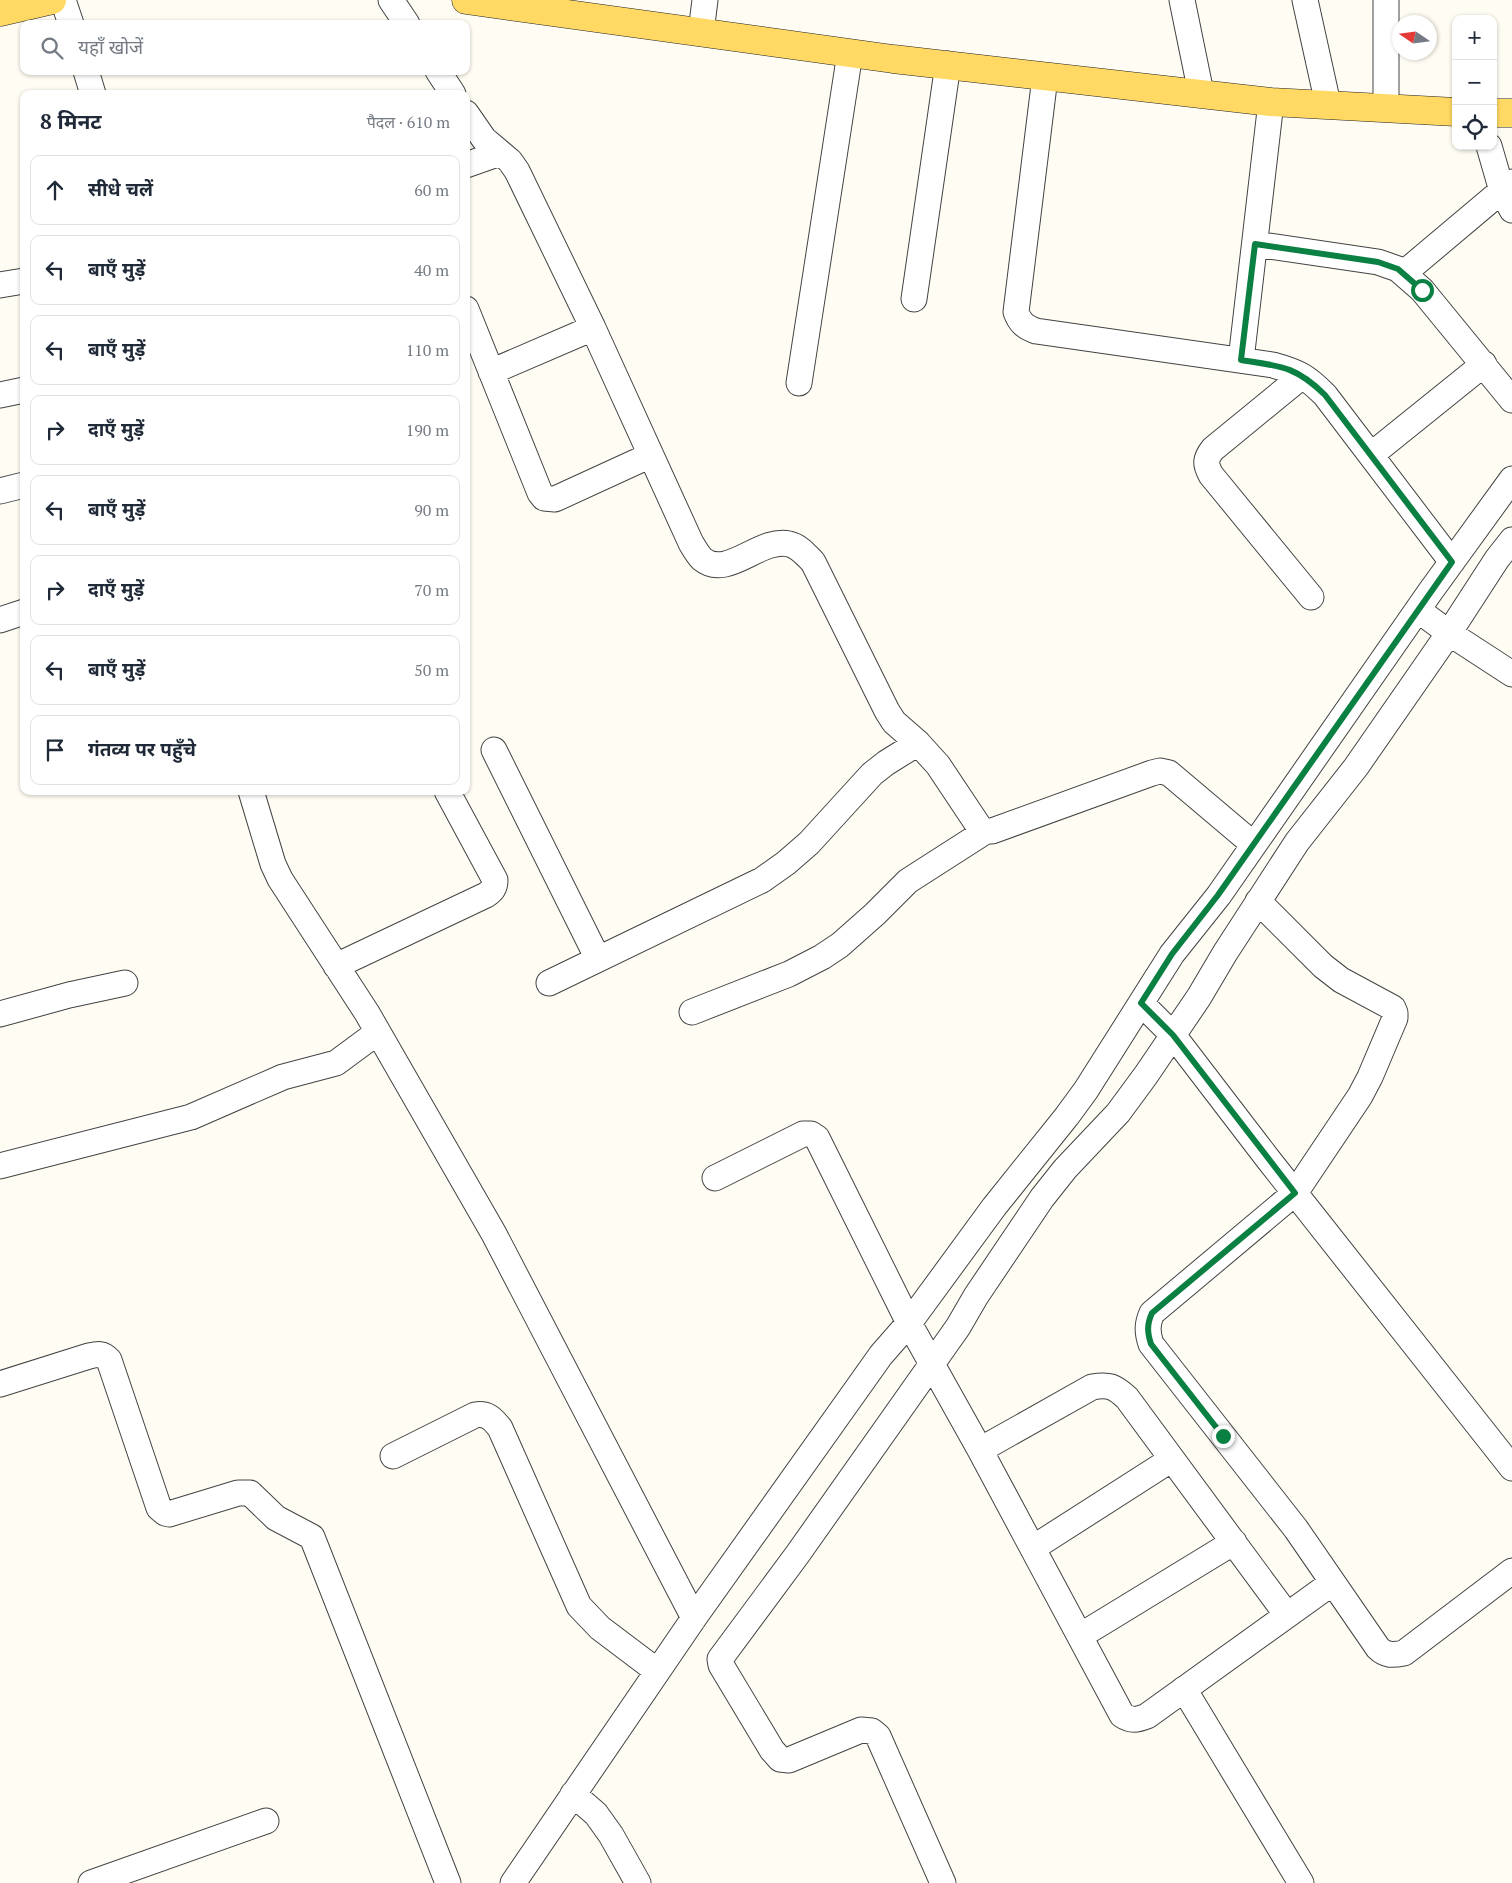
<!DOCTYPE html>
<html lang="hi">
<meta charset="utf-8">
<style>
body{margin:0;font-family:"PT Serif","Noto Sans Devanagari",serif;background:#f2f2f3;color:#1f2937}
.controls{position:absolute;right:15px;top:15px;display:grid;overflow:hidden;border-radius:10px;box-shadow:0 1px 4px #0004}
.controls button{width:45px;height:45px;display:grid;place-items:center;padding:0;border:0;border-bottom:1px solid #e0e1e3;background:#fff;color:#1f2937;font:25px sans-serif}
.compass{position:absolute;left:1392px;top:15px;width:45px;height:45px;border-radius:50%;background:#fff;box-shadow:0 1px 4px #0004;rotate:283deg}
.stop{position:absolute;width:15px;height:15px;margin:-11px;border:4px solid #0b8043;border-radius:50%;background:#fff}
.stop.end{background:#0b8043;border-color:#fff;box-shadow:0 1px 5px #0008}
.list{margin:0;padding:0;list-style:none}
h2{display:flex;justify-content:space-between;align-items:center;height:65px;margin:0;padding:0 20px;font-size:21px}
h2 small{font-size:16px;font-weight:400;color:#747a83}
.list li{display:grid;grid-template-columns:32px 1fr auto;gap:15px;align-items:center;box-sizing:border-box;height:70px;margin:0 10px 10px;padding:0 10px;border:1px solid #e0e1e3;border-radius:10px}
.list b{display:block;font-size:19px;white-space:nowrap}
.list em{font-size:16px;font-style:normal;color:#747a83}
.icon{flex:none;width:28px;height:28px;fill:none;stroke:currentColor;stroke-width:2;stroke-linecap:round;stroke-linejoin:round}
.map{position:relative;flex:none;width:1512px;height:1883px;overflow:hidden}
.search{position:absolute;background:#fff;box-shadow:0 1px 4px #0004;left:20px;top:20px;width:450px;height:55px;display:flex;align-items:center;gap:12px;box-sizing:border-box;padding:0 18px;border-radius:10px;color:#747a83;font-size:19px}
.panel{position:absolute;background:#fff;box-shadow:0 1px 4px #0004;left:20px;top:90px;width:450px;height:705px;border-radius:10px}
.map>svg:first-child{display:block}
</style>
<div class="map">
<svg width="1512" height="1883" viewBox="0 0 1512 1883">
<rect width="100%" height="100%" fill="#fffdf3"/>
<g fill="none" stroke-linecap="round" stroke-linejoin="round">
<defs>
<path id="minor" d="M63,0L71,24
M391,0L407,24
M1182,0L1201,93
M1305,0L1328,104
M1386,0V107
M701,32L705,0
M86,71L93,94
M438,71L453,94
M1045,77L1016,312C1020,323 1025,327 1036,331L1273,365C1298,372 1306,376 1325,395L1452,562
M466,113L484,139L510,161L517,171L593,328L691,543C694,548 698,555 702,559C727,580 760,537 789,544C799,546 806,555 813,562L887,711L894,722L918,743L938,765L980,828L986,831H992L1152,773L1160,771L1169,773L1253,844
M1489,146L1502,191L1512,210
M466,165L500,153
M1255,244L1378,262L1398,269L1422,290L1512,400
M1404,273L1512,182
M0,285L24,281
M914,299L948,64
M466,309L540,493L544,498L555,499L651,455
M1241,360L1271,102
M491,372L593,328
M1302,376L1213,449C1205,459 1205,464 1211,475L1311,597
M799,383L850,53
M0,395L24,390
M1371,455L1484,364
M0,491L24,485
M1418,610L1449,633L1512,674
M0,620L24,612
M494,750L598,959
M251,791L273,864L280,879L367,1013L494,1234L694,1618
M1258,901L1323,966L1341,980L1393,1008L1395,1013V1018L1370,1077L1360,1096L1295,1193L1152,1313C1147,1324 1147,1332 1151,1344L1296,1529L1378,1648C1386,1656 1393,1655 1404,1653L1512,1571
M336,966L486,895C492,891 495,888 495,880L447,791
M549,983L762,880L786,863L809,843L872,774L886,763L918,743
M1141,1003L1173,1035L1268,1159L1512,1468
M692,1012L789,974L822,957L840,945L875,914L908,881L986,831
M0,1014L69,995L125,983
M0,1166L191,1117L283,1077L336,1063L378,1032
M715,1178L803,1134H811L817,1138L909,1323L980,1450L1122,1715C1131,1721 1137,1720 1147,1716L1332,1583
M0,1384L89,1356C98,1354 103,1353 109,1360L159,1508L165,1513L169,1514L238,1493H250L276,1518L312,1537L448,1883
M980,1450L1092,1387C1109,1384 1114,1386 1127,1398L1287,1615
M393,1456L475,1415C487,1413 492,1418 500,1428L579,1606L600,1628L657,1671
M1033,1548L1172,1459
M1080,1636L1234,1542
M1184,1689L1301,1883
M573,1794L596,1814L611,1835L638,1883
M91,1883L266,1821
M513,1883L694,1618L881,1355L909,1323L994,1207L1067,1116L1086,1090L1172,954L1219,895L1430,592L1512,479
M943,1883L878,1736L872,1731L861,1730L789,1760L780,1759L772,1750L721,1665L720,1659L797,1555L958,1327L976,1296L1042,1198L1065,1169L1118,1113L1146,1075L1199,997L1225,953L1297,842L1356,767L1449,633L1497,559L1512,540"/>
<path id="major" d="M466,0L893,59L1271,102L1456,112
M0,12L52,0
M1493,113H1512"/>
</defs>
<use href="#minor" stroke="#434343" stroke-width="27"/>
<use href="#major" stroke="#212121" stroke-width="29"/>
<use href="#minor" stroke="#fff" stroke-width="25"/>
<use href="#major" stroke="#ffd963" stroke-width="28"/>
</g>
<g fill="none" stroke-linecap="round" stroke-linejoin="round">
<path stroke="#0b8043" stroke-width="6" d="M1223,1436L1151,1344C1147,1332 1147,1324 1152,1313L1295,1193L1173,1035L1141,1003L1172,954L1218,895L1452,562L1325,395C1296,366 1280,366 1241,360L1255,244L1378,262L1398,269L1422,290"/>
</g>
</svg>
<div class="controls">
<button>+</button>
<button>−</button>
<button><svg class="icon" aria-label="locate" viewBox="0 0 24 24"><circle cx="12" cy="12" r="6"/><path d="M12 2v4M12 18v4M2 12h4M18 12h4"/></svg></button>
</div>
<svg class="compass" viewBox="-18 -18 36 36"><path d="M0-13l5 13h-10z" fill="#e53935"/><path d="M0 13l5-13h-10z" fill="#747a83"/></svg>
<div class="stop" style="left:1422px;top:290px"></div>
<div class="stop end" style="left:1223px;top:1436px"></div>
<div class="search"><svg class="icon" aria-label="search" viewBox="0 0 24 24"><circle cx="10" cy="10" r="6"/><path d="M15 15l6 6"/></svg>यहाँ खोजें</div>
<section class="panel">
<h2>8 मिनट<small>पैदल · 610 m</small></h2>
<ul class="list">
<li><svg class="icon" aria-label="ahead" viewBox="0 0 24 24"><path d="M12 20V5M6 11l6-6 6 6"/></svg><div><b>सीधे चलें</b></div><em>60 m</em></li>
<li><svg class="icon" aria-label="left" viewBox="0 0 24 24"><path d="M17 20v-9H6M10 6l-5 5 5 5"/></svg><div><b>बाएँ मुड़ें</b></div><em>40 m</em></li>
<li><svg class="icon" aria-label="left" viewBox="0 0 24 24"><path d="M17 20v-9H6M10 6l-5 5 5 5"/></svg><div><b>बाएँ मुड़ें</b></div><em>110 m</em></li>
<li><svg class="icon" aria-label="right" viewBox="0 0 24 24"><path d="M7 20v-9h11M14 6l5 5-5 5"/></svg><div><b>दाएँ मुड़ें</b></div><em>190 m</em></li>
<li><svg class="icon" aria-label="left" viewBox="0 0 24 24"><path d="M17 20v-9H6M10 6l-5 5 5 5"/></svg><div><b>बाएँ मुड़ें</b></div><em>90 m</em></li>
<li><svg class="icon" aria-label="right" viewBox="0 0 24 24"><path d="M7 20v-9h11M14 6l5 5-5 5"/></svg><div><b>दाएँ मुड़ें</b></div><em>70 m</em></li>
<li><svg class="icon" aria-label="left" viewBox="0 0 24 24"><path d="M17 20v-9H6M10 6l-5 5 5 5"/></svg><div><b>बाएँ मुड़ें</b></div><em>50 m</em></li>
<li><svg class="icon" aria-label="arrive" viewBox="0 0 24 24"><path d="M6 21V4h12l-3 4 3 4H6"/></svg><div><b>गंतव्य पर पहुँचे</b></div></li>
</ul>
</section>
</div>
